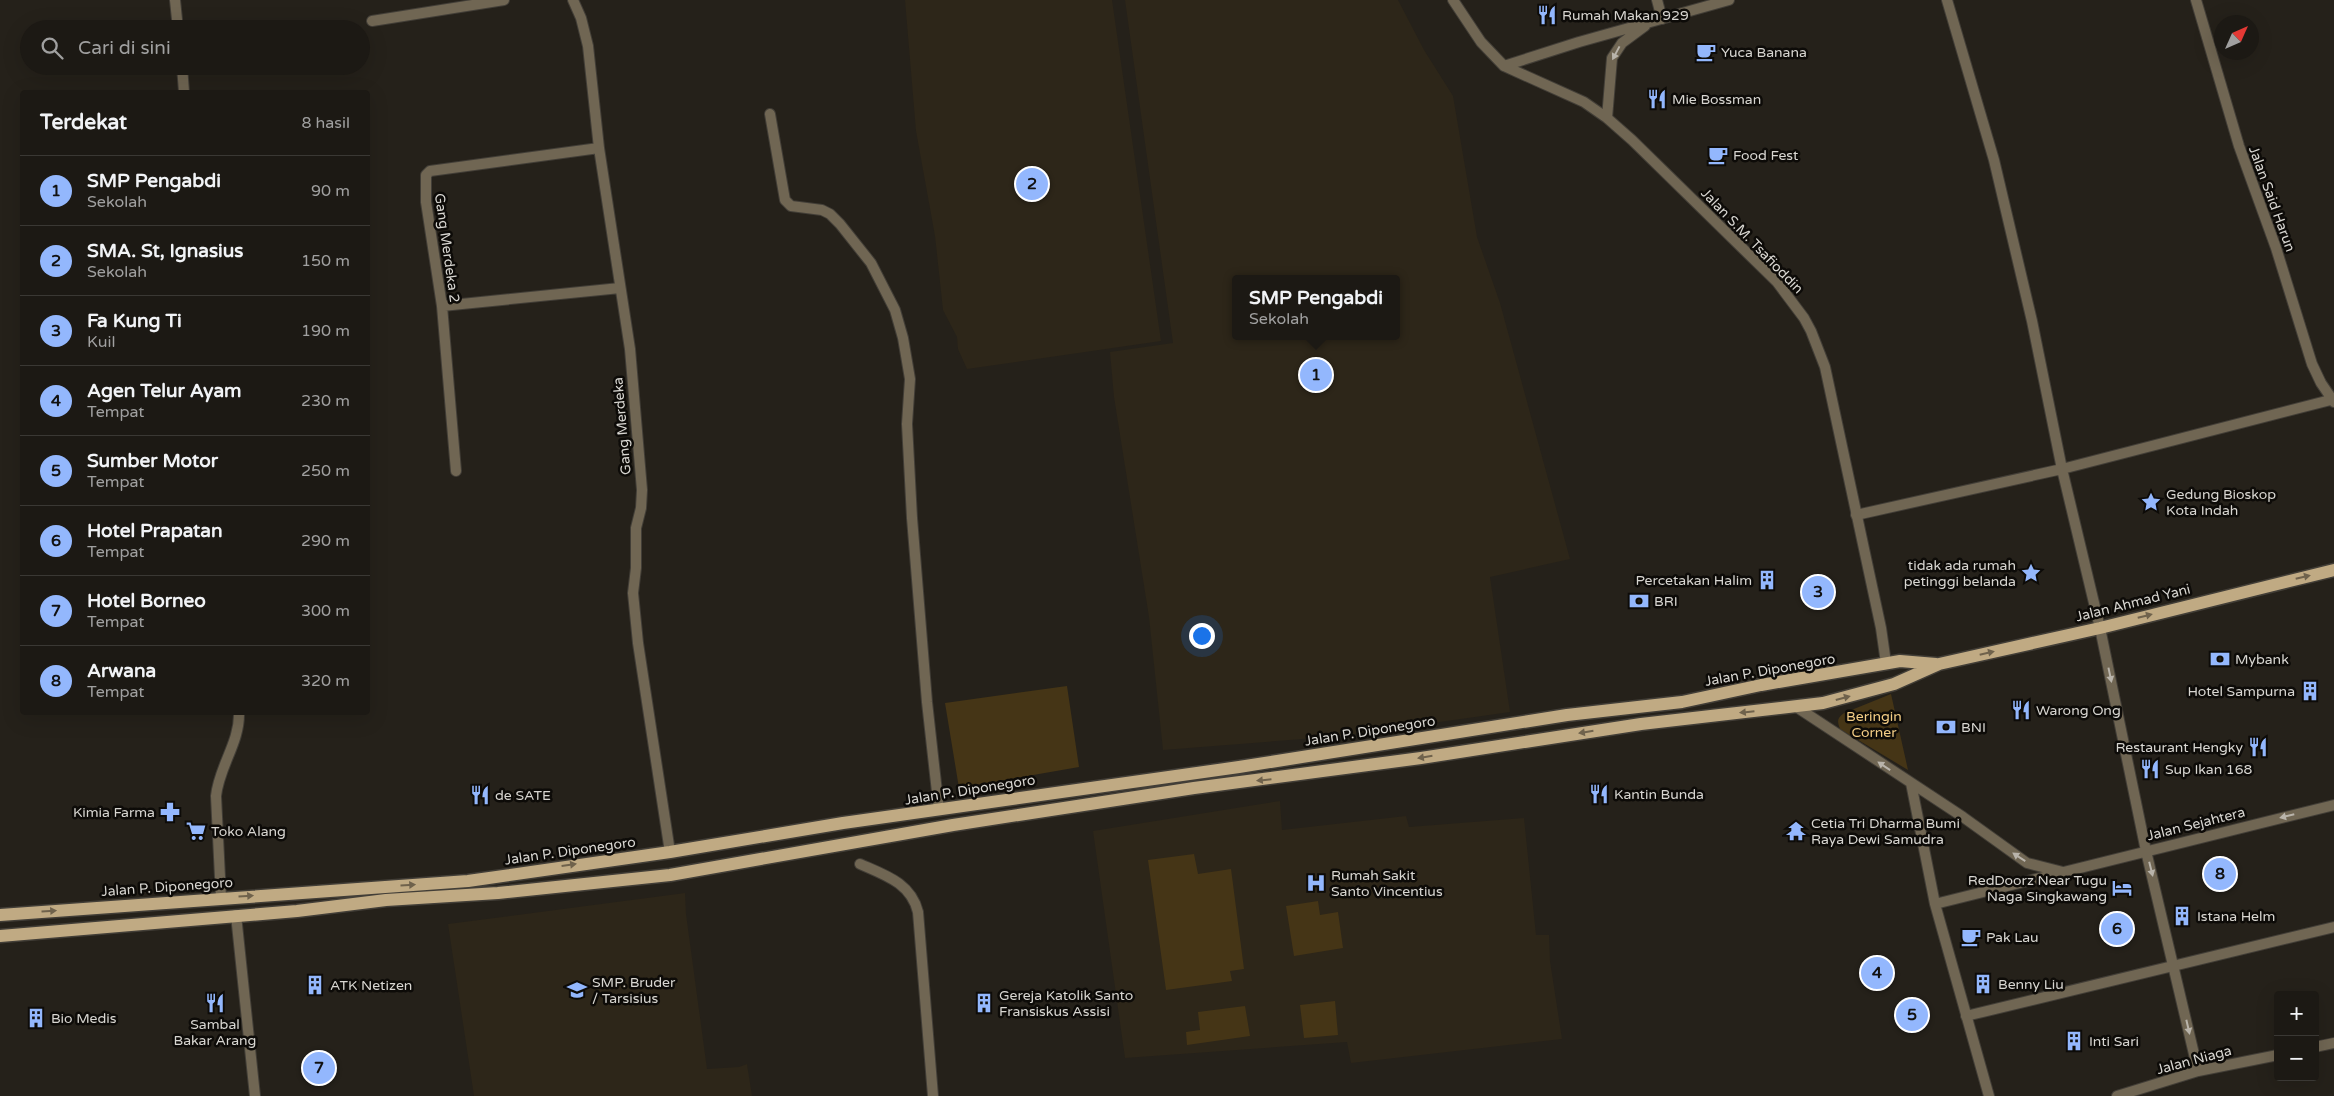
<!DOCTYPE html>
<html lang="id">
<meta charset="utf-8">
<style>
body{margin:0;font-family:"Varela Round",sans-serif;background:#25221d;color:#f1f3f6}
.controls{position:absolute;right:15px;bottom:15px;display:grid;overflow:hidden;border-radius:5px;box-shadow:0 5px 20px #0002}
.controls button{width:45px;height:45px;display:grid;place-items:center;padding:0;border:0;border-bottom:1px solid #3a3834;background:#1c1914;color:#f1f3f6;font:25px sans-serif}
.compass{position:absolute;left:2214px;top:15px;width:45px;height:45px;border-radius:50%;background:#1c1914;box-shadow:0 5px 20px #0002;rotate:45deg}
.you{position:absolute;left:1201px;top:635px;width:18px;height:18px;margin:-12px;border:4px solid #fff;border-radius:50%;background:#1a73e8;box-shadow:0 0 0 8px #1a73e833}
.badge{display:grid;place-items:center;width:32px;height:32px;border-radius:50%;background:#93b7fd;color:#111;font-size:16px;font-weight:700}
.pin{position:absolute;translate:-50% -50%;border:2px solid #fff;box-shadow:0 1px 5px #0006}
.popup{position:absolute;left:1232px;top:275px;width:168px;height:65px;box-sizing:border-box;display:grid;place-content:center;border-radius:5px;background:#1c1914;filter:drop-shadow(0 1px 4px #0005);font-size:16px;white-space:nowrap;color:#a0a0a0}
.popup b{font-size:19px;color:#f1f3f6}
.popup::after{content:'';position:absolute;left:50%;top:100%;margin-left:-10px;border:10px solid transparent;border-top-color:#1c1914}
.list{margin:0;padding:0;list-style:none}
h2{display:flex;justify-content:space-between;align-items:center;height:65px;margin:0;padding:0 20px;font-size:21px}
h2 small{font-size:16px;font-weight:400;color:#a0a0a0}
.list li{display:grid;grid-template-columns:32px 1fr auto;gap:15px;align-items:center;box-sizing:border-box;height:70px;padding:0 20px;border-top:1px solid #3a3834}
.list b{display:block;font-size:19px;white-space:nowrap}
.list p{margin:0;font-size:16px;white-space:nowrap;color:#a0a0a0}
.list em{font-size:16px;font-style:normal;color:#a0a0a0}
.icon{flex:none;width:28px;height:28px;fill:none;stroke:currentColor;stroke-width:2;stroke-linecap:round;stroke-linejoin:round}
.map{position:relative;flex:none;width:2334px;height:1096px;overflow:hidden}
.search{position:absolute;background:#1c1914;box-shadow:0 5px 20px #0002;left:20px;top:20px;width:350px;height:55px;display:flex;align-items:center;gap:12px;box-sizing:border-box;padding:0 18px;border-radius:28px;color:#a0a0a0;font-size:19px}
.panel{position:absolute;background:#1c1914;box-shadow:0 5px 20px #0002;left:20px;top:90px;width:350px;height:625px;border-radius:5px}
.map>svg:first-child{display:block}
</style>
<div class="map">
<svg width="2334" height="1096" viewBox="0 0 2334 1096">
<rect width="100%" height="100%" fill="#25211a"/>
<path fill="#2d2619" fill-rule="evenodd" d="M905,0H1112L1161,341L967,369L958,349L957,337L943,310L935,236L916,131Z
M1125,0H1398L1424,50L1453,96L1477,237L1500,303L1570,559L1490,577L1510,712L1341,736L1163,750L1149,617L1114,397L1110,352L1173,343ZM1236,279H1396V336H1236Z
M1280,801L1282,830L1406,816L1409,827L1524,818L1536,935H1549L1550,961L1562,1039L1351,1063L1347,1042L1125,1058L1093,831Z
M685,893L686,914L707,1069L739,1067L747,1064L752,1096H474L448,924Z"/>
<path fill="#453516" d="M1067,686L1079,767L959,788L945,703Z
M1891,694L1908,770L1840,729C1837,721 1837,718 1844,713Z
M1194,854L1198,874L1231,869L1244,969L1230,971L1232,981L1166,990L1148,860Z
M1318,901L1320,915L1338,912L1343,948L1294,956L1286,906Z
M1335,1001L1338,1035L1304,1038L1300,1005Z
M1245,1006L1250,1036L1187,1045L1186,1032L1200,1030L1198,1012Z"/>
<g fill="none" stroke-linecap="round" stroke-linejoin="round">
<defs>
<path id="minor" d="M175,0L178,29
M573,0L581,18L588,46L599,148L630,349L642,490L641,508L636,528V568L633,593L638,643L670,852
M1657,0L1662,19
M1947,0L1994,160L2032,321L2062,469L2100,628
M2196,0L2239,146L2276,248L2312,364L2321,383L2334,402
M372,21L504,0
M182,66L184,92
M770,114L785,200L791,206L822,210L830,214L840,224L871,263L895,310L903,338L910,379L907,424L912,518L927,702L939,810
M442,306L620,288
M456,471L442,306L426,202V175L430,171L599,148
M1856,515L2062,469L2334,399
M860,864C885,875 911,883 918,912L933,1096
M221,898L216,796C219,766 240,743 239,712
M236,915L255,1096
M1966,1016L2334,927"/>
<path id="tertiary" d="M1453,0L1481,42L1504,66L1584,102L1607,118L1632,140L1777,282L1804,318L1811,331L1825,367L1881,628L1886,663
M1504,66L1579,42L1729,0
M1607,118L1612,58L1622,43L1645,26
M2100,628L2146,851L2198,1071
M1795,706L1963,817L2027,863L2063,872
M1911,783L1935,904L1989,1096
M1935,904L2334,805
M2315,1047L2334,1043
M2117,1096L2198,1071L2278,1055"/>
<path id="primary" d="M0,915L468,881L670,852L843,823L1239,767L1567,715L1682,702L1761,685L1900,661L1936,664
M0,936L297,911L386,900L498,893L670,875L953,825L1194,788L1421,758L1641,724L1823,703L1894,684L1939,664L2100,628L2334,570"/>
</defs>
<use href="#minor" stroke="#423e37" stroke-width="12"/>
<use href="#tertiary" stroke="#423e37" stroke-width="12"/>
<use href="#primary" stroke="#423e37" stroke-width="15"/>
<use href="#minor" stroke="#706653" stroke-width="10"/>
<use href="#tertiary" stroke="#706653" stroke-width="10"/>
<use href="#primary" stroke="#c0aa83" stroke-width="12"/>
</g>
<defs><path id="oneway-solid" d="M-6-.8H1V-3.2L6.5 0L1 3.2V.8H-6Z" transform="scale(1.25)"/></defs>
<g fill="#b9b4ab">
<use href="#oneway-solid" transform="translate(1616 53) rotate(118)"/>
<use href="#oneway-solid" transform="translate(2110 675) rotate(78)"/>
<use href="#oneway-solid" transform="translate(1884 766) rotate(-146)"/>
<use href="#oneway-solid" transform="translate(2287 816) rotate(166)"/>
<use href="#oneway-solid" transform="translate(2019 857) rotate(-147)"/>
<use href="#oneway-solid" transform="translate(2151 869) rotate(76)"/>
<use href="#oneway-solid" transform="translate(2188 1027) rotate(77)"/>
</g>
<g fill="#6f624c">
<use href="#oneway-solid" transform="translate(2303 577) rotate(-13)"/>
<use href="#oneway-solid" transform="translate(2145 616) rotate(-14)"/>
<use href="#oneway-solid" transform="translate(1987 653) rotate(-13)"/>
<use href="#oneway-solid" transform="translate(1843 698) rotate(-15)"/>
<use href="#oneway-solid" transform="translate(1747 712) rotate(174)"/>
<use href="#oneway-solid" transform="translate(1586 732) rotate(171)"/>
<use href="#oneway-solid" transform="translate(1425 757) rotate(171)"/>
<use href="#oneway-solid" transform="translate(1264 780) rotate(174)"/>
<use href="#oneway-solid" transform="translate(569 865) rotate(-8)"/>
<use href="#oneway-solid" transform="translate(408 885) rotate(-3)"/>
<use href="#oneway-solid" transform="translate(246 896) rotate(-4)"/>
<use href="#oneway-solid" transform="translate(49 911) rotate(-4)"/>
</g>
<defs>
<symbol id="restaurant-bare" viewBox="-9 -9 18 18"><path d="M-5-6h1v4h1v-4h1v4h1v-4h1v5L-1.5 .5V6h-2V.5L-5-1ZM5-6V6H3V1.5H1.5Q1.5-4 5-6Z" fill="#93b7fd" stroke="#0d0b08" stroke-width="2.5" paint-order="stroke"/></symbol>
<symbol id="cafe-bare" viewBox="-9 -9 18 18"><path d="M-5.5-4.5H6V0H3Q3 3.5 0 3.5H-2.5Q-5.5 3.5-5.5 0ZM3-3.2v2h1.7v-2ZM-6 4.5H4V6H-6Z" fill="#93b7fd" stroke="#0d0b08" stroke-width="2.5" paint-order="stroke"/></symbol>
<symbol id="sight-bare" viewBox="-9 -9 18 18"><path d="M0-6L1.8-2.2L6-1.7L2.9 1.2L3.7 5.4L0 3.3L-3.7 5.4L-2.9 1.2L-6-1.7L-1.8-2.2Z" fill="#93b7fd" stroke="#0d0b08" stroke-width="2.5" paint-order="stroke"/></symbol>
<symbol id="building-bare" viewBox="-9 -9 18 18"><path d="M-4-6H4V6H1V3H-1V6H-4ZM-2.5-4.3h1.7v1.8h-1.7ZM.8-4.3h1.7v1.8H.8ZM-2.5-1h1.7V.8h-1.7ZM.8-1h1.7V.8H.8Z" fill="#93b7fd" stroke="#0d0b08" stroke-width="2.5" paint-order="stroke"/></symbol>
<symbol id="bank-bare" viewBox="-9 -9 18 18"><path d="M-6-4H6V4H-6ZM0-2.3a2.3 2.3 0 1 0 0 4.6a2.3 2.3 0 1 0 0-4.6Z" fill="#93b7fd" stroke="#0d0b08" stroke-width="2.5" paint-order="stroke"/></symbol>
<symbol id="pharmacy-bare" viewBox="-9 -9 18 18"><path d="M-2-6h4v4h4v4h-4v4h-4v-4h-4v-4h4Z" fill="#93b7fd" stroke="#0d0b08" stroke-width="2.5" paint-order="stroke"/></symbol>
<symbol id="supermarket-bare" viewBox="-9 -9 18 18"><path d="M-6-5.5h2.5l.6 2H6L4.5 2H-2.5L-4.4-4H-6ZM-1.5 3.2a1.3 1.3 0 1 0 .1 0ZM3 3.2a1.3 1.3 0 1 0 .1 0Z" fill="#93b7fd" stroke="#0d0b08" stroke-width="2.5" paint-order="stroke"/></symbol>
<symbol id="temple-bare" viewBox="-9 -9 18 18"><path d="M0-6L5-2H3V0L6.5 2.5H4V6H1.5V3h-3V6H-4V2.5H-6.5L-3 0V-2H-5Z" fill="#93b7fd" stroke="#0d0b08" stroke-width="2.5" paint-order="stroke"/></symbol>
<symbol id="hospital-bare" viewBox="-9 -9 18 18"><path d="M-5-5h3v3.5h4V-5h3V5h-3V1.5h-4V5h-3Z" fill="#93b7fd" stroke="#0d0b08" stroke-width="2.5" paint-order="stroke"/></symbol>
<symbol id="hotel-bare" viewBox="-9 -9 18 18"><path d="M-6-4.5h1.5V1H6V5H4.5V3h-9V5H-6ZM-4 0a1.8 1.8 0 1 1 3.6 0ZM.5 0V-2.5h3Q6-2.5 6 0Z" fill="#93b7fd" stroke="#0d0b08" stroke-width="2.5" paint-order="stroke"/></symbol>
<symbol id="school-bare" viewBox="-9 -9 18 18"><path d="M0-5L7-2L0 1L-7-2ZM-4 1L0 2.5L4 1V4Q0 6-4 4Z" fill="#93b7fd" stroke="#0d0b08" stroke-width="2.5" paint-order="stroke"/></symbol>
</defs>
<g fill-rule="evenodd">
<use href="#restaurant-bare" x="1533" y="1" width="28" height="28"/>
<use href="#cafe-bare" x="1692" y="38" width="28" height="28"/>
<use href="#restaurant-bare" x="1643" y="85" width="28" height="28"/>
<use href="#cafe-bare" x="1704" y="141" width="28" height="28"/>
<use href="#sight-bare" x="2137" y="488" width="28" height="28"/>
<use href="#sight-bare" x="2017" y="559" width="28" height="28"/>
<use href="#building-bare" x="1753" y="566" width="28" height="28"/>
<use href="#bank-bare" x="1625" y="587" width="28" height="28"/>
<use href="#bank-bare" x="2206" y="645" width="28" height="28"/>
<use href="#building-bare" x="2296" y="677" width="28" height="28"/>
<use href="#restaurant-bare" x="2007" y="696" width="28" height="28"/>
<use href="#bank-bare" x="1932" y="713" width="28" height="28"/>
<use href="#restaurant-bare" x="2244" y="733" width="28" height="28"/>
<use href="#restaurant-bare" x="2136" y="755" width="28" height="28"/>
<use href="#restaurant-bare" x="1585" y="780" width="28" height="28"/>
<use href="#restaurant-bare" x="466" y="781" width="28" height="28"/>
<use href="#pharmacy-bare" x="156" y="798" width="28" height="28"/>
<use href="#supermarket-bare" x="182" y="817" width="28" height="28"/>
<use href="#temple-bare" x="1782" y="817" width="28" height="28"/>
<use href="#hospital-bare" x="1302" y="869" width="28" height="28"/>
<use href="#hotel-bare" x="2108" y="874" width="28" height="28"/>
<use href="#building-bare" x="2168" y="902" width="28" height="28"/>
<use href="#cafe-bare" x="1957" y="923" width="28" height="28"/>
<use href="#building-bare" x="1969" y="970" width="28" height="28"/>
<use href="#building-bare" x="301" y="971" width="28" height="28"/>
<use href="#school-bare" x="563" y="976" width="28" height="28"/>
<use href="#restaurant-bare" x="201" y="989" width="28" height="28"/>
<use href="#building-bare" x="970" y="989" width="28" height="28"/>
<use href="#building-bare" x="22" y="1004" width="28" height="28"/>
<use href="#building-bare" x="2060" y="1027" width="28" height="28"/>
</g>
<g text-anchor="middle" dominant-baseline="central" stroke-width="5" stroke-linejoin="round" paint-order="stroke">
<g font-size="14" fill="#d8d6d1" stroke="#0d0b08" text-anchor="start">
<text x="1562" y="15">Rumah Makan 929</text>
<text x="1721" y="52">Yuca Banana</text>
<text x="1672" y="99">Mie Bossman</text>
<text x="1733" y="155">Food Fest</text>
<text x="2166" y="494">Gedung Bioskop<tspan x="2166" dy="16">Kota Indah</tspan></text>
<text x="2016" y="565" text-anchor="end">tidak ada rumah<tspan x="2016" dy="16">petinggi belanda</tspan></text>
<text x="1752" y="580" text-anchor="end">Percetakan Halim</text>
<text x="1654" y="601">BRI</text>
<text x="2235" y="659">Mybank</text>
<text x="2295" y="691" text-anchor="end">Hotel Sampurna</text>
<text x="2036" y="710">Warong Ong</text>
<text x="1961" y="727">BNI</text>
<text x="2243" y="747" text-anchor="end">Restaurant Hengky</text>
<text x="2165" y="769">Sup Ikan 168</text>
<text x="1614" y="794">Kantin Bunda</text>
<text x="495" y="795">de SATE</text>
<text x="155" y="812" text-anchor="end">Kimia Farma</text>
<text x="1811" y="823">Cetia Tri Dharma Bumi<tspan x="1811" dy="16">Raya Dewi Samudra</tspan></text>
<text x="211" y="831">Toko Alang</text>
<text x="1331" y="875">Rumah Sakit<tspan x="1331" dy="16">Santo Vincentius</tspan></text>
<text x="2107" y="880" text-anchor="end">RedDoorz Near Tugu<tspan x="2107" dy="16">Naga Singkawang</tspan></text>
<text x="2197" y="916">Istana Helm</text>
<text x="1986" y="937">Pak Lau</text>
<text x="592" y="982">SMP. Bruder<tspan x="592" dy="16">/ Tarsisius</tspan></text>
<text x="1998" y="984">Benny Liu</text>
<text x="330" y="985">ATK Netizen</text>
<text x="999" y="995">Gereja Katolik Santo<tspan x="999" dy="16">Fransiskus Assisi</tspan></text>
<text x="51" y="1018">Bio Medis</text>
<text x="215" y="1024" text-anchor="middle">Sambal<tspan x="215" dy="16">Bakar Arang</tspan></text>
<text x="2089" y="1041">Inti Sari</text>
</g>
<g font-size="14" fill="#d8d6d1" stroke="#0d0b08">
<text transform="translate(2272 199) rotate(70)">Jalan Said Harun</text>
<text transform="translate(1752 241) rotate(46)">Jalan S.M. Tsafioddin</text>
<text transform="translate(447 248) rotate(82)">Gang Merdeka 2</text>
<text transform="translate(622 426) rotate(-95)">Gang Merdeka</text>
<text transform="translate(2133 603) rotate(-14)">Jalan Ahmad Yani</text>
<text transform="translate(1770 670) rotate(-10)">Jalan P. Diponegoro</text>
<text transform="translate(1370 731) rotate(-9)">Jalan P. Diponegoro</text>
<text transform="translate(970 790) rotate(-9)">Jalan P. Diponegoro</text>
<text transform="translate(2196 824) rotate(-14)">Jalan Sejahtera</text>
<text transform="translate(570 851) rotate(-8)">Jalan P. Diponegoro</text>
<text transform="translate(167 887) rotate(-4)">Jalan P. Diponegoro</text>
<text transform="translate(2194 1060) rotate(-15)">Jalan Niaga</text>
</g>
<g font-size="14" fill="#f4ce86" stroke="#0d0b08">
<text x="1874" y="716">Beringin<tspan x="1874" dy="16">Corner</tspan></text>
</g>
</g>
</svg>
<div class="controls">
<button>+</button>
<button>−</button>
</div>
<svg class="compass" viewBox="-18 -18 36 36"><path d="M0-13l5 13h-10z" fill="#e53935"/><path d="M0 13l5-13h-10z" fill="#a0a0a0"/></svg>
<div class="you"></div>
<div class="pin badge" style="left:1316px;top:375px">1</div>
<div class="popup"><b>SMP Pengabdi</b>Sekolah</div>
<div class="pin badge" style="left:1032px;top:184px">2</div>
<div class="pin badge" style="left:1818px;top:592px">3</div>
<div class="pin badge" style="left:1877px;top:973px">4</div>
<div class="pin badge" style="left:1912px;top:1015px">5</div>
<div class="pin badge" style="left:2117px;top:929px">6</div>
<div class="pin badge" style="left:319px;top:1068px">7</div>
<div class="pin badge" style="left:2220px;top:874px">8</div>
<div class="search"><svg class="icon" aria-label="search" viewBox="0 0 24 24"><circle cx="10" cy="10" r="6"/><path d="M15 15l6 6"/></svg>Cari di sini</div>
<section class="panel">
<h2>Terdekat<small>8 hasil</small></h2>
<ul class="list">
<li><span class="badge">1</span><div><b>SMP Pengabdi</b><p>Sekolah</p></div><em>90 m</em></li>
<li><span class="badge">2</span><div><b>SMA. St, Ignasius</b><p>Sekolah</p></div><em>150 m</em></li>
<li><span class="badge">3</span><div><b>Fa Kung Ti</b><p>Kuil</p></div><em>190 m</em></li>
<li><span class="badge">4</span><div><b>Agen Telur Ayam</b><p>Tempat</p></div><em>230 m</em></li>
<li><span class="badge">5</span><div><b>Sumber Motor</b><p>Tempat</p></div><em>250 m</em></li>
<li><span class="badge">6</span><div><b>Hotel Prapatan</b><p>Tempat</p></div><em>290 m</em></li>
<li><span class="badge">7</span><div><b>Hotel Borneo</b><p>Tempat</p></div><em>300 m</em></li>
<li><span class="badge">8</span><div><b>Arwana</b><p>Tempat</p></div><em>320 m</em></li>
</ul>
</section>
</div>
